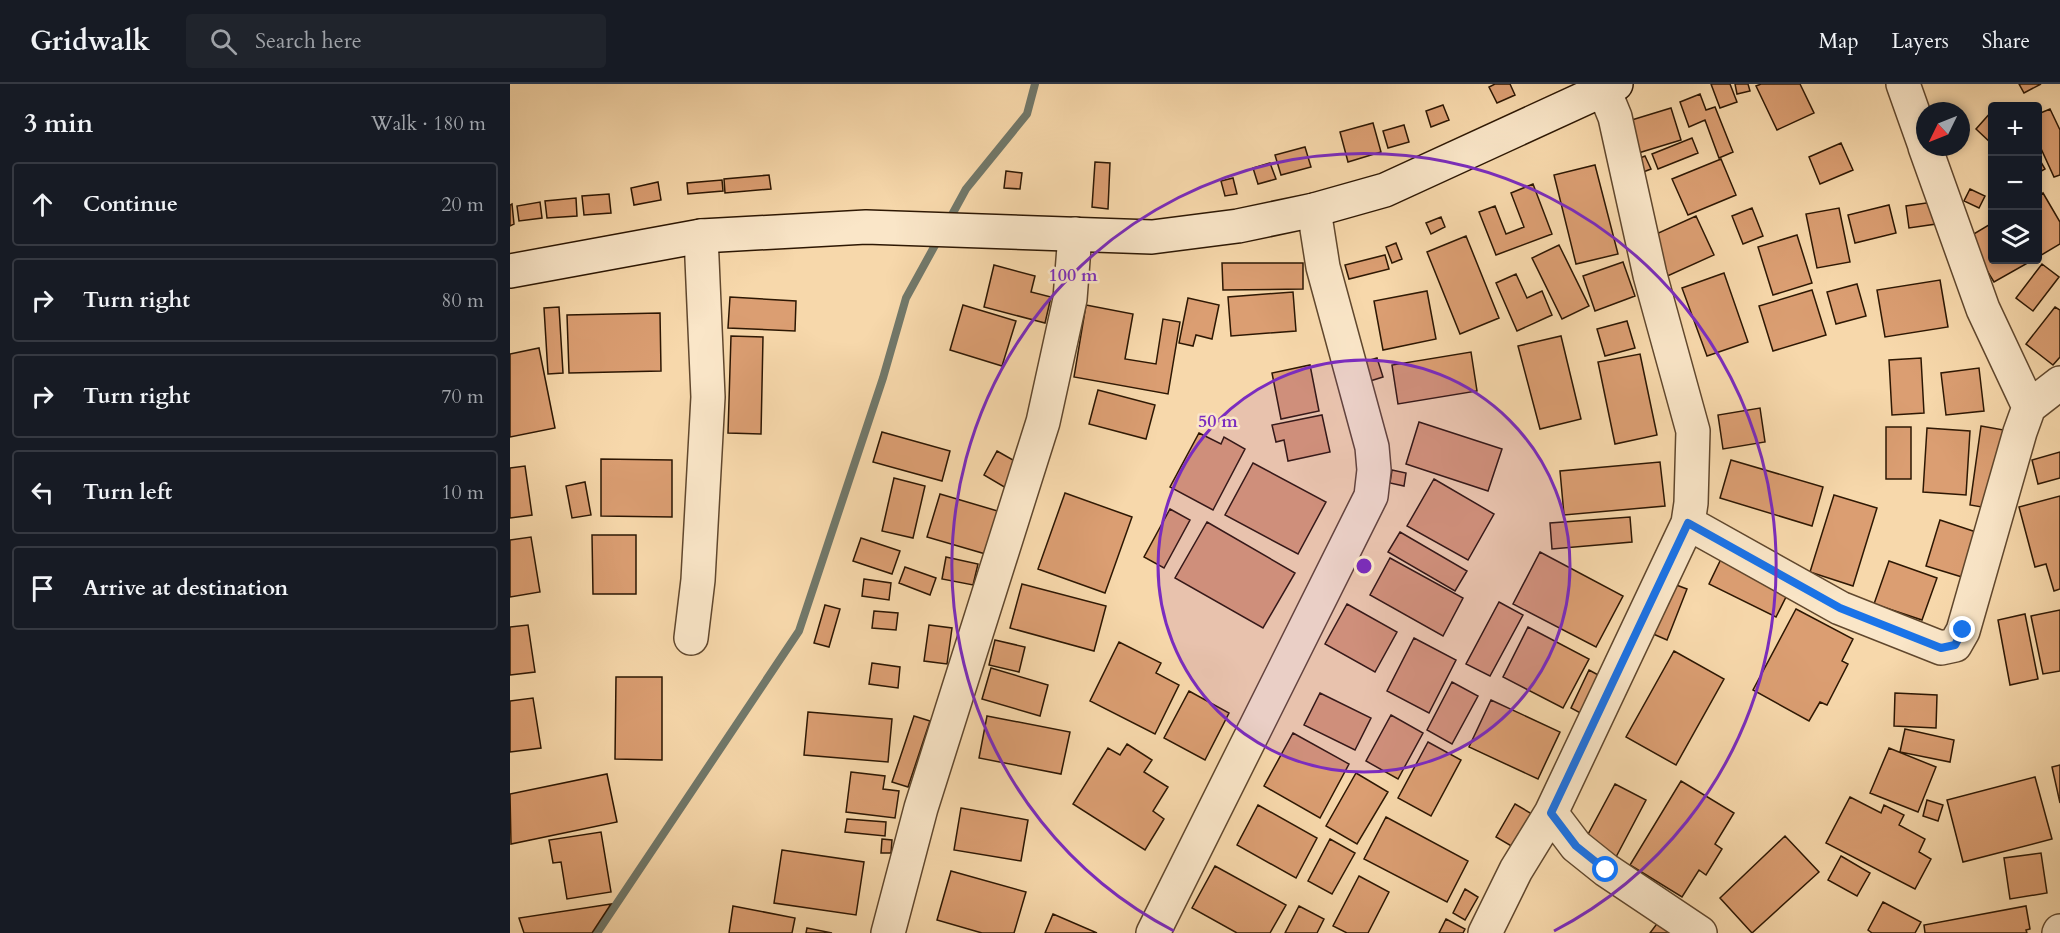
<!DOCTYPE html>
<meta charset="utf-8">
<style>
body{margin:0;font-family:Cardo,serif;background:#20242c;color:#f1f3f6}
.controls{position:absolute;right:18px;top:18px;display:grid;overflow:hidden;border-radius:6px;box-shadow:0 3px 9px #0003}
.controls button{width:54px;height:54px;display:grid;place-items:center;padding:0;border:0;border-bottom:2px solid #363941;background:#171b24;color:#f1f3f6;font:30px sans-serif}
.compass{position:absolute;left:1406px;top:18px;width:54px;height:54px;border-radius:50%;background:#171b24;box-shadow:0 3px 9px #0003;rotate:227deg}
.stop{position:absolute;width:18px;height:18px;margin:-14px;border:4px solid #1a73e8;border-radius:50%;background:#fff}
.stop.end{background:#1a73e8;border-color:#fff;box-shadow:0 2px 6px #0008}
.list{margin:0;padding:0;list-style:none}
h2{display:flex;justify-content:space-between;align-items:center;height:78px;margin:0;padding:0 24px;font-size:26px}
h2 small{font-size:20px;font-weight:400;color:#9ea1a6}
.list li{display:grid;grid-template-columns:39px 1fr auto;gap:18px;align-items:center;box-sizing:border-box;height:84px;margin:0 12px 12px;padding:0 12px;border:2px solid #363941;border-radius:6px}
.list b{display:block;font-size:22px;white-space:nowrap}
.list em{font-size:20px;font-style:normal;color:#9ea1a6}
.icon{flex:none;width:33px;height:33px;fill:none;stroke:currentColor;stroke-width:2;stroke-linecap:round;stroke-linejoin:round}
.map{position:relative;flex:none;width:1550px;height:849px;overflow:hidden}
header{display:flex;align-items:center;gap:36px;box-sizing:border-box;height:84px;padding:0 30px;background:#171b24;border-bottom:2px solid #363941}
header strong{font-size:28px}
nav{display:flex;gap:33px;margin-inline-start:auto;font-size:21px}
.search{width:420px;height:54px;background:#20242c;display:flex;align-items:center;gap:15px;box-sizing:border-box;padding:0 21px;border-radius:6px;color:#9ea1a6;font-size:22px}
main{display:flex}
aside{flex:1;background:#171b24}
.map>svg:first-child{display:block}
</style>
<header>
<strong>Gridwalk</strong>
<div class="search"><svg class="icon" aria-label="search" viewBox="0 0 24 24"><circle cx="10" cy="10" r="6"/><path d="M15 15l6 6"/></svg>Search here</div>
<nav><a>Map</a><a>Layers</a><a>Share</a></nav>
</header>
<main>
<aside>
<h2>3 min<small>Walk · 180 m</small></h2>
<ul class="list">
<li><svg class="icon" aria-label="ahead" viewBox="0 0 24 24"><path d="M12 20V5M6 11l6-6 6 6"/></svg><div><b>Continue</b></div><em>20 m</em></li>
<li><svg class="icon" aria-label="right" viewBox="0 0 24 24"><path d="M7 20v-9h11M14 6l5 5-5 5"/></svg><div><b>Turn right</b></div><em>80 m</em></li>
<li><svg class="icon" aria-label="right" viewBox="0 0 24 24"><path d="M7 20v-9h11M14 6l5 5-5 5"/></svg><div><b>Turn right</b></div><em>70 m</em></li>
<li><svg class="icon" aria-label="left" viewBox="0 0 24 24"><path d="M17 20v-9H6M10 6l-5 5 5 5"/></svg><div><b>Turn left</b></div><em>10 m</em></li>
<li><svg class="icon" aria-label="arrive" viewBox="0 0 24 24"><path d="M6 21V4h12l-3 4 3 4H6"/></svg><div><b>Arrive at destination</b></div></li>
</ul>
</aside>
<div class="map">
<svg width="1550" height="849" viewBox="0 0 1550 849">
<rect width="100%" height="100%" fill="#f7d8ab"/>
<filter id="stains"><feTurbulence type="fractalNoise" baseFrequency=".00333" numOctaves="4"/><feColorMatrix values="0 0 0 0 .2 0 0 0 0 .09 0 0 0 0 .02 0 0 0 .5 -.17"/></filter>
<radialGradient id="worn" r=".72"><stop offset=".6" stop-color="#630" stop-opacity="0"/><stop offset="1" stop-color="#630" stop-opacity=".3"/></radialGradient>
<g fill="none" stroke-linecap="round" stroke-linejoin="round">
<path stroke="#71786a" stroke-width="8" d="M438,138L456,105L517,30L525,0
M87,849L289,547L373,294L396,214L429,154"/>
</g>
<path fill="#db9e72" stroke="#2d1703" stroke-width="1.5" d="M985,0H1000L1005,11L987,19L979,3Z
M1201,0H1220L1227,18L1210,24Z
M1225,0H1238L1240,7L1227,10Z
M1251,0H1290L1304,29L1267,46L1246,2Z
M1509,0H1531L1514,9Z
M1190,10L1196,26L1205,23L1223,68L1209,74L1195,36L1179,43L1170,18Z
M933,21L939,36L921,43L916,27Z
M1161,24L1171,56L1125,70L1115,38Z
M1540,25L1550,46V91L1544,93L1528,58V30Z
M1482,27V60L1466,45Z
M863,39L871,68L838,78L830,48Z
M894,41L899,58L878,64L873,47Z
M1182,54L1188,69L1148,85L1142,70Z
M1331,59L1343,86L1310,100L1299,73Z
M795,63L801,83L771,91L765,71Z
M1135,72L1141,85L1128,90L1123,77Z
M1528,73L1535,85L1528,89Z
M1211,75L1226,111L1178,131L1162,95Z
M585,78L600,79L598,125L582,123Z
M760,79L766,95L748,100L743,84Z
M1085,81L1108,170L1066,180L1044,91Z
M496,87L512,89L510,105L494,104Z
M259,91L261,105L215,109L214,95Z
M723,94L727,110L715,112L711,97Z
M212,96L213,107L178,110L177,99Z
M148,98L151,116L124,121L121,104Z
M1023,100L1042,150L986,171L969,128L985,122L996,150L1014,143L1001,109Z
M1460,105L1475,112L1469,124L1454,117Z
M1533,109L1550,138V160L1528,173V113Z
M99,110L101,129L74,131L72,112Z
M66,114L67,132L37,134L35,117Z
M30,118L32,134L9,137L7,122Z
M1423,118L1426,140L1399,144L1396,122Z
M2,120L4,140L0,142V121Z
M1379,121L1386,149L1345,159L1338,131Z
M1242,124L1253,152L1233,160L1222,132Z
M1329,124L1340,178L1307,184L1296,130Z
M1186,132L1204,171L1153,194L1135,155Z
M931,133L935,143L921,150L916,139Z
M1482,139V176H1523L1484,198L1457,154Z
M1287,151L1302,199L1263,211L1248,163Z
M956,152L989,234L950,250L917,168Z
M886,159L892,175L882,179L876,163Z
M1049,161L1079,222L1052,235L1022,174Z
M875,171L879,185L839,195L835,181Z
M1113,178L1125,212L1085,227L1073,192Z
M712,179H793V205L713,206Z
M1532,180L1549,193L1523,227L1506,214Z
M484,181L525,192L521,208L541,213L535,239L474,223Z
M1214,189L1238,258L1197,272L1172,204Z
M1006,190L1017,214L1032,207L1042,231L1007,247L986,199Z
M1430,196L1438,243L1375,253L1367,206Z
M1347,200L1356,232L1326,240L1317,208Z
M1302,206L1316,251L1263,267L1249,222Z
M917,207L926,255L873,266L864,217Z
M783,208L786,247L721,252L718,213Z
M220,213L286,217L285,247L218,244Z
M678,214L709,221L702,255L686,251L683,262L669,259Z
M453,221L506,237L492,282L440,266Z
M576,221L623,230L615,275L646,280L653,235L670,238L658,310L564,293Z
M49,223L53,289L38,290L34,224Z
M1545,223L1550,226V273L1543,281L1516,260Z
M150,229L151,287L59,289L57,231Z
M1117,237L1125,264L1095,272L1087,245Z
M221,252L253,253L251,350L218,349Z
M1051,252L1071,335L1030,345L1008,262Z
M29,264L45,344L0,353V270Z
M961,268L967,307L888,320L882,281Z
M1130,270L1147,351L1105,360L1088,278Z
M867,274L873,293L857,298L850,279Z
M1411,274L1414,329L1382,331L1379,276Z
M800,281L809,327L771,335L762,289Z
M1469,284L1474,327L1436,331L1431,289Z
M588,306L645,321L636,355L579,340Z
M1250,324L1255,358L1213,365L1208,331Z
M812,331L820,368L778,377L774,356L766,358L762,341Z
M909,338L992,365L978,407L896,380Z
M1471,342L1494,346L1483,425L1460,421Z
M1376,343H1401V395H1376Z
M1417,344L1460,347L1456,411L1413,408Z
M372,348L440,367L432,397L363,378Z
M689,349L711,360L714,353L735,365L703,426L660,403Z
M487,367L510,380L496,404L474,391Z
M1550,368V394L1528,400L1522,376Z
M91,375L162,376V433L91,432Z
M1221,376L1313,403L1302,442L1210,414Z
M1150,378L1155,422L1054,431L1050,387Z
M743,379L816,418L788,470L715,431Z
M15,382L22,431L0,434V384Z
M882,386L896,389L894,402L880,399Z
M384,394L415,402L403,454L372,447Z
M924,395L984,430L958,476L897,442Z
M75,398L81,431L62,434L56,402Z
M555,409L622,433L595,509L528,485Z
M430,410L491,428L479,471L417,453Z
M1324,411L1367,424L1343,502L1300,488Z
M1550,412V505L1544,507L1536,480L1525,483L1509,423Z
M660,425L680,436L654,484L634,473Z
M1120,433L1122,458L1042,465L1040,439Z
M1430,436L1466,448L1452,493L1416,482Z
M697,438L785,489L753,544L665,494Z
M890,448L957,487L945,507L878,468Z
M82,451H126V510H83Z
M21,453L30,508L0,513V456Z
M351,454L390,467L382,490L343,477Z
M1030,468L1113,512L1086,563L1003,520Z
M436,473L468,480L463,501L432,495Z
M880,474L953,514L933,552L860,511Z
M1211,475L1278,509L1266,533L1199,500Z
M1379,477L1427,494L1412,536L1364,520Z
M395,483L426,494L420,511L389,499Z
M354,495L381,499L379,516L352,512Z
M1161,499L1177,505L1157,556L1141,549Z
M512,500L596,522L584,567L500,544Z
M989,518L1013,531L980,592L956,580Z
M837,520L887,548L865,588L815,560Z
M315,521L330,525L319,563L304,559Z
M1286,525L1343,555L1332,577L1338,580L1317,621L1310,618L1299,637L1243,606Z
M1550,526V587L1533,590L1521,532Z
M364,527L388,529L386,546L362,544Z
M1515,530L1528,595L1500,601L1488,536Z
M18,541L25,588L0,591V543Z
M419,541L442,544L437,580L414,577Z
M1018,543L1079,575L1053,624L993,593Z
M904,554L946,576L919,629L877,607Z
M485,556L515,563L509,588L479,581Z
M609,558L651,579L646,589L669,601L645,650L580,617Z
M1164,567L1214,595L1166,681L1116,653Z
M362,579L390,583L388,604L359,600Z
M481,584L538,601L530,632L472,615Z
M1079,586L1092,593L1074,631L1061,624Z
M106,593H152V676L105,675Z
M942,598L968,612L942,660L917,646Z
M679,607L719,629L695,676L654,654Z
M810,609L861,634L845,666L794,641Z
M1385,609L1427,611L1426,644L1384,642Z
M23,614L31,664L0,668V617Z
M981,616L1050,648L1028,695L959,663Z
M298,628L382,635L378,678L294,671Z
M881,631L913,649L888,695L856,677Z
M404,632L420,637L398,703L382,698Z
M477,632L560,648L551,690L469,674Z
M1395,645L1444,656L1440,678L1390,668Z
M783,649L839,680L810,734L754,702Z
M918,658L951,676L921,732L888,714Z
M617,660L642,676L634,688L658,703L643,727L654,735L635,766L563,720L598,664L610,671Z
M1379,664L1426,683L1408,728L1360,709Z
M1550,681V719L1542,683Z
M341,688L375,692L373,705L389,707L385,734L336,728Z
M846,689L878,708L847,760L816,742Z
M97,690L107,738L1,760L0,710Z
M1525,693L1542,755L1453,778L1437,716Z
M1171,697L1224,729L1205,760L1212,765L1196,791L1189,786L1172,813L1120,781Z
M1105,700L1136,716L1106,773L1075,756Z
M1340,713L1371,729L1374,721L1394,731L1389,741L1415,755L1409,768L1421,775L1405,805L1316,759Z
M1417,716L1433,721L1428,737L1413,732Z
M1005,720L1022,730L1003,763L986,753Z
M748,721L807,754L786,794L727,761Z
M451,724L518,736L511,777L444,766Z
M876,733L958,777L937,818L854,775Z
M337,735L376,738L375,752L335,748Z
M91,748L101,808L57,815L51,778L43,779L39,756Z
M1275,752L1309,788L1242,849L1210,814Z
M372,755L382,756L381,769H371Z
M820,755L845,769L822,810L798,797Z
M272,766L354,778L346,831L264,819Z
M1531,769L1537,809L1500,815L1494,774Z
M1331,772L1360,789L1347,812L1318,796Z
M705,782L776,821L760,849H727L682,824Z
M441,787L516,808L504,849H472L427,836Z
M849,792L879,808L858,849H837L823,842Z
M955,805L968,813L955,836L943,829Z
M1373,818L1411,838L1405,849H1362L1358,846Z
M101,820L82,849H14L9,834Z
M223,822L285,834L282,849H219Z
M789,822L814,835L807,849H775Z
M1516,822L1520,845L1516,846L1517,849H1415L1414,841Z
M543,830L587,849H535Z
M936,835L955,845L953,849H929Z
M1149,837L1164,849H1140Z
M297,844L322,849H296Z"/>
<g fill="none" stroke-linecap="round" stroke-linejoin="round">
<defs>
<path id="street" d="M1393,0L1415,62
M1415,63L1473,225L1519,323
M1178,439L1330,524L1431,564L1445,561L1453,547L1510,348L1519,323L1550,299
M181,554L188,496L198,313L191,152
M1041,729L1066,762L1096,786L1190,849
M378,849L411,724L533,338L560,215L565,150
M643,849L861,412L864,386L862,363L813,183L804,126
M975,849L1006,786L1041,729L1178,439L1181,419L1183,347L1140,191L1105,33L1094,6
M1549,849L1550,847"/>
<path id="secondary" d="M0,187L191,152L356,143L642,153L728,142L804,126L875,106L1106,0"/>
</defs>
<use href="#street" stroke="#60472d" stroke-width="36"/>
<use href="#secondary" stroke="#2d1703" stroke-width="36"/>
<use href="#street" stroke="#fae6c8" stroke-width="33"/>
<use href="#secondary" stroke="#fae6c8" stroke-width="33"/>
</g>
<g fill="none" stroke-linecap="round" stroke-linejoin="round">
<path stroke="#1a73e8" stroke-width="8" d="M1096,786L1066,762L1041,729L1178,439L1330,524L1431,564L1445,561L1453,546"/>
</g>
<circle cx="854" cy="482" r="206" fill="#7b2cbf" fill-opacity=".12"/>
<g fill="none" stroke="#7b2cbf" stroke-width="3">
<circle cx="854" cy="482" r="206"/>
<path d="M664 847A412 412 0 1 1 1044 847"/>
</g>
<circle cx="854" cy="482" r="9" fill="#7b2cbf" stroke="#fae6c8" stroke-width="3"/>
<g font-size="18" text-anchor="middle" font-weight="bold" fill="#7b2cbf" stroke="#fae6c8" stroke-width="5" stroke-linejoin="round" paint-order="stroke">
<text x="563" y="197">100 m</text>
<text x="708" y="343">50 m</text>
</g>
<rect width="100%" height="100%" filter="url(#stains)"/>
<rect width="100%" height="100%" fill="url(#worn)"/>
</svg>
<div class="controls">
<button>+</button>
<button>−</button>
<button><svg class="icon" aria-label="layers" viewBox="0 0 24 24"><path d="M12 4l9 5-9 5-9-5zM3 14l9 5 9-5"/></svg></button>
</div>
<svg class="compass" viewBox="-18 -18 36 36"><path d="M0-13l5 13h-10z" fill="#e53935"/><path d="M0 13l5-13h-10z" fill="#9ea1a6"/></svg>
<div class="stop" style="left:1096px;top:786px"></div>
<div class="stop end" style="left:1453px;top:546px"></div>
</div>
</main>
